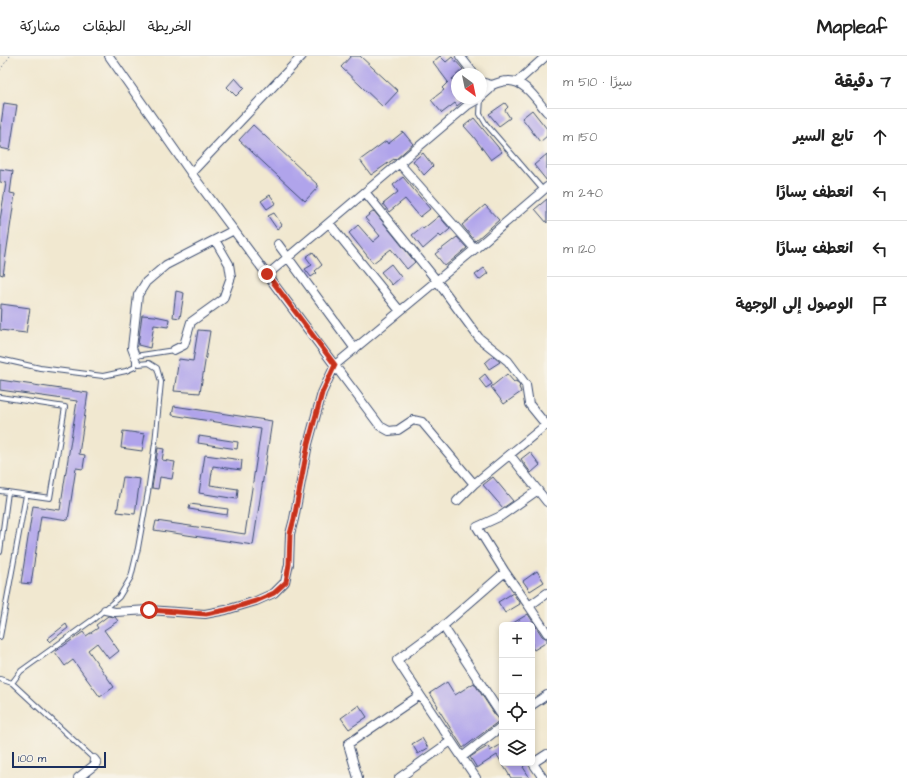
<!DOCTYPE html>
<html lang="ar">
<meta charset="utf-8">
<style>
body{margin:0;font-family:"Architects Daughter","Playpen Sans Arabic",sans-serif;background:#f6f6f6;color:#222;direction:rtl}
.controls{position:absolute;right:12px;bottom:12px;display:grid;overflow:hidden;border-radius:6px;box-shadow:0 2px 6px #0003}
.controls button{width:36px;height:36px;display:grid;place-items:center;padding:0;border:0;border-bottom:1px solid #e0e0e0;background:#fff;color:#222;font:20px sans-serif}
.compass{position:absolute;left:451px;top:12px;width:36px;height:36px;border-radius:50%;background:#fff;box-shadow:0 2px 6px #0003;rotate:147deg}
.scale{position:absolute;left:12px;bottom:10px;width:94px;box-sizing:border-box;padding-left:4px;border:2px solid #1b2f5e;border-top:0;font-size:11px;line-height:14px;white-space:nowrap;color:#1b2f5e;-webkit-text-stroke:3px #f7f3e8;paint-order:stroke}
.stop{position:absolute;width:12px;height:12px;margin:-9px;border:3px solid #c8321e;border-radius:50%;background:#fff}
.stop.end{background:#c8321e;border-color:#fff;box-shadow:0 1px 4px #0008}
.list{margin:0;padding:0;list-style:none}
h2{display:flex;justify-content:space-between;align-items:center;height:52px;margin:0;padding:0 16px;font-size:17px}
h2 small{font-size:13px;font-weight:400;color:#767676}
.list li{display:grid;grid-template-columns:26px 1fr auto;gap:12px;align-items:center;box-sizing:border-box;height:56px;padding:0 16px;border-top:1px solid #e0e0e0}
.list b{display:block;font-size:15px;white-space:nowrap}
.list em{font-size:13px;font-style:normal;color:#767676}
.icon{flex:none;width:22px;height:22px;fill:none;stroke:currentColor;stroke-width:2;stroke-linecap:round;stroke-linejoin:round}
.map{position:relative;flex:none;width:547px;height:722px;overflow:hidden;direction:ltr}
header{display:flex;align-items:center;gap:24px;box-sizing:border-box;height:56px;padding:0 20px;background:#fff;border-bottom:1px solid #e0e0e0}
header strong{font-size:19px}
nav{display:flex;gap:22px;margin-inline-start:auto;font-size:14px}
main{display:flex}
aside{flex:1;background:#fff}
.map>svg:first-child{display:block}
</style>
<header>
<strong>Mapleaf</strong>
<nav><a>الخريطة</a><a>الطبقات</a><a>مشاركة</a></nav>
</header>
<main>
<aside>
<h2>7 دقيقة<small>سيرًا · 510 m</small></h2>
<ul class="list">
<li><svg class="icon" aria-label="ahead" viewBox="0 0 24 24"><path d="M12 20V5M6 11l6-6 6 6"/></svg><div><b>تابع السير</b></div><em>150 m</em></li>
<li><svg class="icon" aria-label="left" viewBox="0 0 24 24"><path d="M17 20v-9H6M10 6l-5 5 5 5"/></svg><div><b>انعطف يسارًا</b></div><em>240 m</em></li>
<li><svg class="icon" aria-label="left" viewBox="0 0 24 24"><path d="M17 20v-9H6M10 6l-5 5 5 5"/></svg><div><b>انعطف يسارًا</b></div><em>120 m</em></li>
<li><svg class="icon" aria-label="arrive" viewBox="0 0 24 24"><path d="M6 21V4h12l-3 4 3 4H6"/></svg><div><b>الوصول إلى الوجهة</b></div></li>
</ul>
</aside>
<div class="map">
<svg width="547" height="722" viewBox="0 0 547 722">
<rect width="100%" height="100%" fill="#f7f3e8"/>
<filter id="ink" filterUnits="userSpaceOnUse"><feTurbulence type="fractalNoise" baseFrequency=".025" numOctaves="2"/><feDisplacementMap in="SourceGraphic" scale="8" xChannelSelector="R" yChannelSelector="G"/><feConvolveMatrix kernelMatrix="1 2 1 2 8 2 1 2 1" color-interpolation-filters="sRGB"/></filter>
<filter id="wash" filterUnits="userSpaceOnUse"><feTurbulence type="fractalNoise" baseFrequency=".012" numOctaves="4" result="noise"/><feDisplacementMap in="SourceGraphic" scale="16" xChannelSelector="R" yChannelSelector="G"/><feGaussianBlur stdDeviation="0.9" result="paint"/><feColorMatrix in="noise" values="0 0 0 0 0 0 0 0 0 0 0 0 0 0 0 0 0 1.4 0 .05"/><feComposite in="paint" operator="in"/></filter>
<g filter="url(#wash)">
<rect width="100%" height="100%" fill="#f1e8d0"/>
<g id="blocks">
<path fill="#b0a4eb" d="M351,0H360L398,35L383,51L341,11Z
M440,0L446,6L452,1L463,13L452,23L457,29V42H467L457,50L455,47L442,57L431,44L444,34L442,32L448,26L433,6Z
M235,22L244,32L236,40L227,31Z
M4,47L17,49L10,94L0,92V75Z
M505,47L508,51L505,54L510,62L499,70L489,58Z
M532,54L547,73V80L540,86L522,62Z
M474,62L502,96L491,104L473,80L464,70Z
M253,69L318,129V131L305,145L239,84Z
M403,76L413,88L395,104L394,103L371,119L360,104L386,85L388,88Z
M423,97L433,110L424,119L413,105Z
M547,98V125L534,109Z
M0,113L13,115L10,137L15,138L3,219L0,218V164L6,127L0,126Z
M403,121L430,153L420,161L405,143L389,156L383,148L398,136L393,129Z
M270,139L276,147L267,153L261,145Z
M547,143V167L535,153Z
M485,149L499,164L475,185L462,169Z
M374,155L415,206L407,213L391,193L373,207L349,177L358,169L373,186L380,180L365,162Z
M274,157L282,169L277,173L268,160Z
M439,160L450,173L441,181L439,179L423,193L412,179L422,171L423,173Z
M457,181L467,192L445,210L435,198Z
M313,196L322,209L315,215L317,217L311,221L305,213L312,209L306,201Z
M391,208L401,221L392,229L381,216Z
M484,212L488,217L479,224L475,219Z
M176,235L184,237L180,262L173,261Z
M1,248L30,252L26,277L0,274Z
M142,259L155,260L169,263L168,271L154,269L150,292L138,289Z
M198,274L210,275L200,337L174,335L179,303L193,305Z
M493,300L500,306L489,313L485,307Z
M485,318L492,328L486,332L479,323Z
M507,318L514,326L516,325L520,330L519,331L521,336L504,348L491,331Z
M0,324L88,337L79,398L85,399L83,413L76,412L68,464L41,460L31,528L21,527L33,450L60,454L77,345L0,334Z
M174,350L272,365L253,489L154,474L156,465L245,478L261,373L172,359Z
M123,375L145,378L142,395L121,392Z
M199,380L238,386L237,393L198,387Z
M158,392L164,393L162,404L175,406L172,423L160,421L158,433L152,432Z
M530,396L540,409L531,417L521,403Z
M205,399L242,404L241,414L213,410L210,429L238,433L237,443L199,437Z
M123,421L140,423L135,458L117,456Z
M493,421L513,445L503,452L483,429Z
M190,448L228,453L227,459L189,453Z
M537,515L544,526L530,535L523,525Z
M513,537L520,548L505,557L498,546Z
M528,558L542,580L547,583V586L534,594L532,591V569H510Z
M108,560L115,561L118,565L104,574L119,595L109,603L97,587L88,594L114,631L100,641L73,604L65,610L55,596L83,576L86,580L98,572L96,569Z
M66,568L68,572L50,586L47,583Z
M447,626L455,639L474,627L499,665L463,692L437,651L438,650L430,637Z
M359,649L367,661L349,673L341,662Z
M422,682L428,692L418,698L412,688Z
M502,688V707H527L523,711L530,722H511L497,699L477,712L470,701L488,690L490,695Z"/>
</g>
</g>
<g filter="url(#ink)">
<use href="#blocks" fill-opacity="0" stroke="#3b4b6f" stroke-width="1"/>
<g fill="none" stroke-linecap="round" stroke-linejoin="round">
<defs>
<path id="service" d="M481,42L480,58L486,68L543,134
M0,303L40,312L103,320L126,315L135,311V300L174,294
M0,341L65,351L50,442L0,435
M0,496L8,436
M0,581L26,439
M0,623L12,627L21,615L95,562L119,541L131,521L138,492L148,436L155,387L161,326L157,312L149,307L139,308L135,300
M12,627L94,703"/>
<path id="minor" d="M109,0L191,117L380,370L389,375L398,374L413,364L422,366L474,428
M460,0L474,18
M481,26L492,29
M517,26L546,0
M481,41L489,34L492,29C497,27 503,25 508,25C525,24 537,45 547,56
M399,107L475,193
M191,117L302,0
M365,136L437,225L479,282L508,305L526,329L529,348L547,370
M329,167L400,255
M278,188L355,293
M267,219L468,49L480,42
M174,294L184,289L191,266L223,243L231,221L229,208L215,184
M135,300L132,292L138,239L146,226L166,209L234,174
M510,399L547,446
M538,434L501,460L477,471L505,516L529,550L547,577
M457,445L474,428L547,368
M529,550L547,537
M105,554L115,556L149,554L205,558L226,554L256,545L274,537L285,526L289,508L290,478L294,463L308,388L322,337L335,309L475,193L547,131
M443,570L502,660
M420,639L476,722
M532,649L547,639
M462,701L502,670
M532,706L543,722
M533,707L547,698
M78,722L97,707L94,703
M358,722L348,688L420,639L397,604L443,570L505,516
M399,722L451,685"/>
</defs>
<use href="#service" stroke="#3b4b6f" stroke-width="6"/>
<use href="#minor" stroke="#3b4b6f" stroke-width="10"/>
<path stroke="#3b4b6f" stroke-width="1" stroke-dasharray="1 3" stroke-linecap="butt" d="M0,14L10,0"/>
<use href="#service" stroke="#fff" stroke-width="4"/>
<use href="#minor" stroke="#fff" stroke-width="8"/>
</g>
</g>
<g fill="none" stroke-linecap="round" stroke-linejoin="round" filter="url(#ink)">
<path stroke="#c8321e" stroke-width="5" d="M149,554L206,558L226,554L256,545L274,537L286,526L289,508L290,478L294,463L308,388L322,337L335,309L267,218"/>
</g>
</svg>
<div class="controls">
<button>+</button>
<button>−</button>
<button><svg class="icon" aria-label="locate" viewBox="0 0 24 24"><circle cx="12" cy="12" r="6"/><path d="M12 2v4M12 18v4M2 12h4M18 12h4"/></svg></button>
<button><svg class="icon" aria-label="layers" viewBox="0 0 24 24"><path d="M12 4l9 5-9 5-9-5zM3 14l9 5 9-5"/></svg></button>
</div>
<svg class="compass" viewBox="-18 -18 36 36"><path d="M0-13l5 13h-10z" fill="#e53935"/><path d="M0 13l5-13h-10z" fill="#767676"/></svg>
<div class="scale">100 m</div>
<div class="stop" style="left:149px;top:554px"></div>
<div class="stop end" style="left:267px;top:218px"></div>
</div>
</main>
